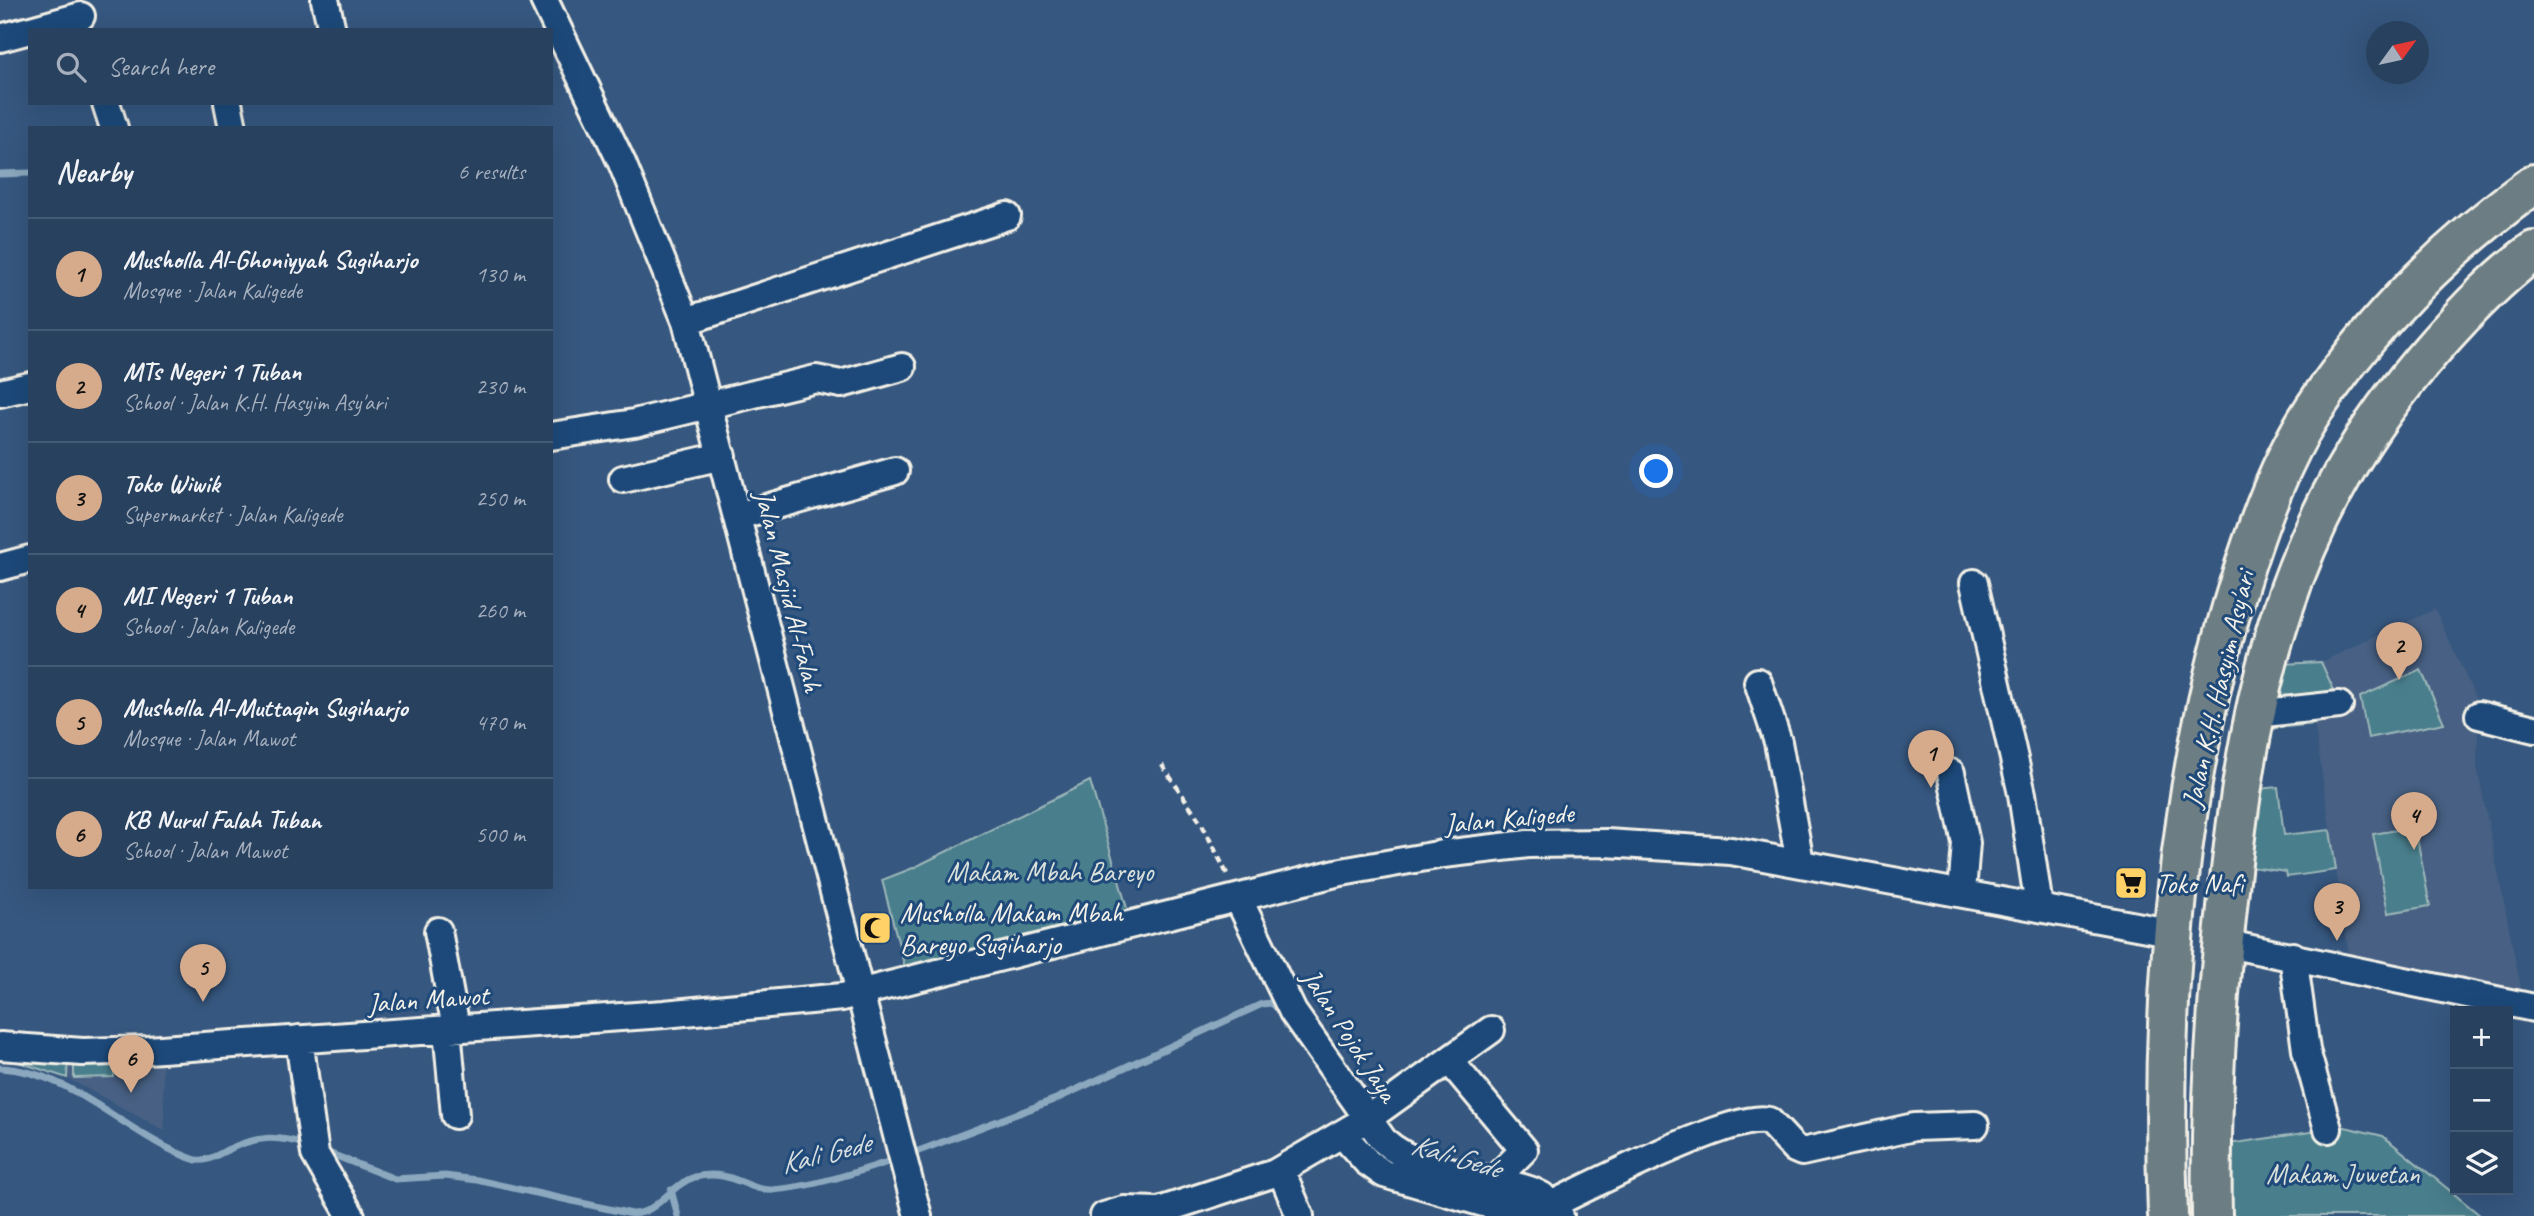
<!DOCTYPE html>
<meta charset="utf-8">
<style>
body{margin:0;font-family:Caveat,sans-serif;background:#344c68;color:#f1f3f6}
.controls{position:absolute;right:21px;bottom:21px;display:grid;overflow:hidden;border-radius:0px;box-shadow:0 7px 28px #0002}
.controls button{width:63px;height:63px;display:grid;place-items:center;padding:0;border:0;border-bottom:2px solid #445a74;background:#28415f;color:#f1f3f6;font:35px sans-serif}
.compass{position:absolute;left:2366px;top:21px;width:63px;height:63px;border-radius:50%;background:#28415f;box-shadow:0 7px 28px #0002;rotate:57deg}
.you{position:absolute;left:1657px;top:472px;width:24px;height:24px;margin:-18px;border:5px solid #fff;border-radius:50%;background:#1a73e8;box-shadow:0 0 0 10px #1a73e833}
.badge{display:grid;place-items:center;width:46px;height:46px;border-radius:50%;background:#d6ab8b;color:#111;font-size:23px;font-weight:700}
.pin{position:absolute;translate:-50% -58px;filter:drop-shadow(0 2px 4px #0008)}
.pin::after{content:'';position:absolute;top:37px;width:24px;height:21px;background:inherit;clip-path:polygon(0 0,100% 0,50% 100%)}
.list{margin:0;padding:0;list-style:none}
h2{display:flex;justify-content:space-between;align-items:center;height:91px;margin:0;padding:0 28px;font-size:30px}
h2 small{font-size:23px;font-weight:400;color:#a5afbd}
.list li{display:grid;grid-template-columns:46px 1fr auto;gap:21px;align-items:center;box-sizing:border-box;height:112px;padding:0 28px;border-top:2px solid #445a74}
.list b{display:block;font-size:26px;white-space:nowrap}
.list p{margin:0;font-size:23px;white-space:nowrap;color:#a5afbd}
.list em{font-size:23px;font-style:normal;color:#a5afbd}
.icon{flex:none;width:38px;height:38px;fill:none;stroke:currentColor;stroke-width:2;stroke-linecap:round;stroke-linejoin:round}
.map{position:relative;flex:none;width:2534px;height:1216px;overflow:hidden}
.search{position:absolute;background:#28415f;box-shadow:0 7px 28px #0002;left:28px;top:28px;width:525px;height:77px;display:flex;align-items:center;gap:18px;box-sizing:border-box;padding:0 24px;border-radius:0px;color:#a5afbd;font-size:26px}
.panel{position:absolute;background:#28415f;box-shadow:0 7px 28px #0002;left:28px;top:126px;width:525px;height:763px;border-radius:0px}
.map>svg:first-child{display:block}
</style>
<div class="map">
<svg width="2534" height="1216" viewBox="0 0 2534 1216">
<rect width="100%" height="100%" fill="#36577f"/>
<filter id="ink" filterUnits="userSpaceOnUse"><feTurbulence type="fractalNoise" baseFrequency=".0143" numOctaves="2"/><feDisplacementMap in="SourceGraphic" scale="14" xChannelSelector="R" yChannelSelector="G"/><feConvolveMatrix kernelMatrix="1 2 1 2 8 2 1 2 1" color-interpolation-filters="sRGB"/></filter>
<g filter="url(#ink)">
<path fill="#466083" d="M2435,609L2479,705L2477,766L2522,993L2349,957L2313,714L2338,699L2321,662Z
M162,1056L165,1131L67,1078L68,1058Z"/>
<path fill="#497e8c" stroke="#9eb8ba" stroke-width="2" d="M2321,662L2338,699L2314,714L2315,724L2267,729L2282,664Z
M2421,670L2444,723L2368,738L2360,697Z
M1090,781L1129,915L906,972L882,880L913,868Z
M2278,787L2284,835L2330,830L2336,870L2287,877L2286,872L2250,867L2259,789Z
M2415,827L2430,906L2388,913L2373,834Z
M0,1056L68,1058L67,1078Z
M74,1062H114V1077L74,1078Z
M2345,1127L2383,1136L2481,1216H2230L2228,1144Z"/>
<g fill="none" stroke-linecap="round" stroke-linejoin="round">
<path stroke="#8ba8be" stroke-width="7" d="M0,174L30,173
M0,1068C74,1071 128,1138 196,1160C207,1162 217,1155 227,1150C256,1136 276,1135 307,1145
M321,1150L395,1179L445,1176L477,1180L632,1214C657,1214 671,1184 695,1177C731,1168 747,1191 772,1190C811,1188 860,1171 897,1159
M908,1155L1056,1099L1262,1004L1271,1003L1279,1009
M671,1190L678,1216"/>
<defs>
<path id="minor" d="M325,0L332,30
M544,0L622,163L686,321L918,1216
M31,30L81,16
M0,38L30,30
M106,103L114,128
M228,103L233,128
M686,321L1007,216
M0,393L30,386
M551,436L634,423L816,379L841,384L902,367
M623,479L722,456
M738,516L895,471
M0,567L30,559
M1974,583L2022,794L2039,907
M1758,682L1778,742L1800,862
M2255,714L2339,705
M2479,715L2534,729
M1951,773L1966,843L1962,892
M1238,898L1293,1012L1383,1140C1422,1176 1484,1173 1532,1191L1542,1196L1560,1216
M438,931L456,1028
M2223,943L2534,1008
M2293,956L2306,1050L2328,1129
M447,1029L455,1115
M299,1039L315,1154L351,1216
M0,1046L83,1052L147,1050L664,1014L842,997L1336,873L1443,854L1528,844L1606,843L1731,851L2174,933
M1449,1060L1524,1150L1494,1180
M1342,1134L1367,1162L1384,1174L1528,1216
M1281,1170L1300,1216
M1551,1205C1588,1187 1736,1111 1769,1121L1795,1149L1802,1152L1914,1127L1975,1125
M1104,1216L1124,1210L1159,1211L1275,1173L1367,1119L1491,1030"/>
<path id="highway" d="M2168,1216C2160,1005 2176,786 2239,584C2258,524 2280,461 2314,409C2373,320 2448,246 2534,184
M2212,1216C2210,1113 2216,1011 2227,908C2249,690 2285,516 2435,346C2465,312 2497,278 2534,251"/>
</defs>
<use href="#minor" stroke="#f4f1e8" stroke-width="32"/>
<use href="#highway" stroke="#f4f1e8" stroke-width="44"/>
<path stroke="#f4f1e8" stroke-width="4.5" stroke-dasharray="7 5" stroke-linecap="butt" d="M1162,765L1202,824L1229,878"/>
<use href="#minor" stroke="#1f4a7a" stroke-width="26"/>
<use href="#highway" stroke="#6c7e84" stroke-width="38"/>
</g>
</g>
<defs>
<symbol id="supermarket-square" viewBox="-11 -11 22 22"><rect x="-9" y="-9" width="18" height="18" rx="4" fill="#ffd166" stroke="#1f4a7a"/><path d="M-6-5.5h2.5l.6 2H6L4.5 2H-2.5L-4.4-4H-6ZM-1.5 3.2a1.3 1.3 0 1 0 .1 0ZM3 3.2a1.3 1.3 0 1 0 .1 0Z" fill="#111"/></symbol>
<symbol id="mosque-square" viewBox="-11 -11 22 22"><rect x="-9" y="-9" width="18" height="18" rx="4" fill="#ffd166" stroke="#1f4a7a"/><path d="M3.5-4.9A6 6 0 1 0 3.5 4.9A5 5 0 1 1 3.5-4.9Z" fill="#111"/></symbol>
</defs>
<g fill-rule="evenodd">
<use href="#supermarket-square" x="2112" y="864" width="38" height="38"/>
<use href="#mosque-square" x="856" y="909" width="38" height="38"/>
</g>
<g text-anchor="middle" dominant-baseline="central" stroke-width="6" stroke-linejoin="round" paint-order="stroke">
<g font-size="28" fill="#f4f1e8" stroke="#1f4a7a">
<text transform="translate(789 591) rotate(76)">Jalan Masjid Al-Falah</text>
<text transform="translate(2218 689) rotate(-77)">Jalan K.H. Hasyim Asy'ari</text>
<text transform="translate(1509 818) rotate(-5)">Jalan Kaligede</text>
<text transform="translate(428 999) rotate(-4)">Jalan Mawot</text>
<text transform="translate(1350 1035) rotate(57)">Jalan Pojok Jaya</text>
</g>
<g font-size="28" fill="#dae0da" stroke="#1f4a7a">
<text x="1050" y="871">Makam Mbah Bareyo</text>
<text x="2343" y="1173">Makam Juwetan</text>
</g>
<g font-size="28" fill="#f4f1e8" stroke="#1f4a7a" text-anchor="start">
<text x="2156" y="883">Toko Nafi</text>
<text x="900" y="912">Musholla Makam Mbah<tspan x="900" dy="32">Bareyo Sugiharjo</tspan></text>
</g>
<g font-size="30" font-style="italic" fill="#dadfde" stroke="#1f4a7a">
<text transform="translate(825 1153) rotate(-14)">Kali Gede</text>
<text transform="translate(1456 1156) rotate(16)">Kali Gede</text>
</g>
</g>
</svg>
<div class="controls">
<button>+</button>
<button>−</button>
<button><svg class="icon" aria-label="layers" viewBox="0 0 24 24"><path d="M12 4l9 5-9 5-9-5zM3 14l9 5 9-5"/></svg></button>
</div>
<svg class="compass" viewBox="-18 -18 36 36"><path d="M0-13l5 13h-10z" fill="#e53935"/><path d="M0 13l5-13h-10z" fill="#a5afbd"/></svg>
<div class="you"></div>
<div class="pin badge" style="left:1931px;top:788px">1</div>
<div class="pin badge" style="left:2399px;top:680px">2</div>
<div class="pin badge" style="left:2337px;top:941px">3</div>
<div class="pin badge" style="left:2414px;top:850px">4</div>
<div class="pin badge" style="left:203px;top:1002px">5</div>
<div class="pin badge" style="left:131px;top:1093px">6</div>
<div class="search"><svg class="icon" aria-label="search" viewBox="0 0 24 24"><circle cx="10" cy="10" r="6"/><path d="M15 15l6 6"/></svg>Search here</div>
<section class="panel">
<h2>Nearby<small>6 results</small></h2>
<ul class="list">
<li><span class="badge">1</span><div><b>Musholla Al-Ghoniyyah Sugiharjo</b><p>Mosque · Jalan Kaligede</p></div><em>130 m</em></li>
<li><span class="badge">2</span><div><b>MTs Negeri 1 Tuban</b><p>School · Jalan K.H. Hasyim Asy'ari</p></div><em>230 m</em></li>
<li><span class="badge">3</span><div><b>Toko Wiwik</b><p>Supermarket · Jalan Kaligede</p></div><em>250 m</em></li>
<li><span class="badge">4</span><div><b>MI Negeri 1 Tuban</b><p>School · Jalan Kaligede</p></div><em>260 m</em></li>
<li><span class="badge">5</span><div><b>Musholla Al-Muttaqin Sugiharjo</b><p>Mosque · Jalan Mawot</p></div><em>470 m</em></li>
<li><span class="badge">6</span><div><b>KB Nurul Falah Tuban</b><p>School · Jalan Mawot</p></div><em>500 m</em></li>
</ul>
</section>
</div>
